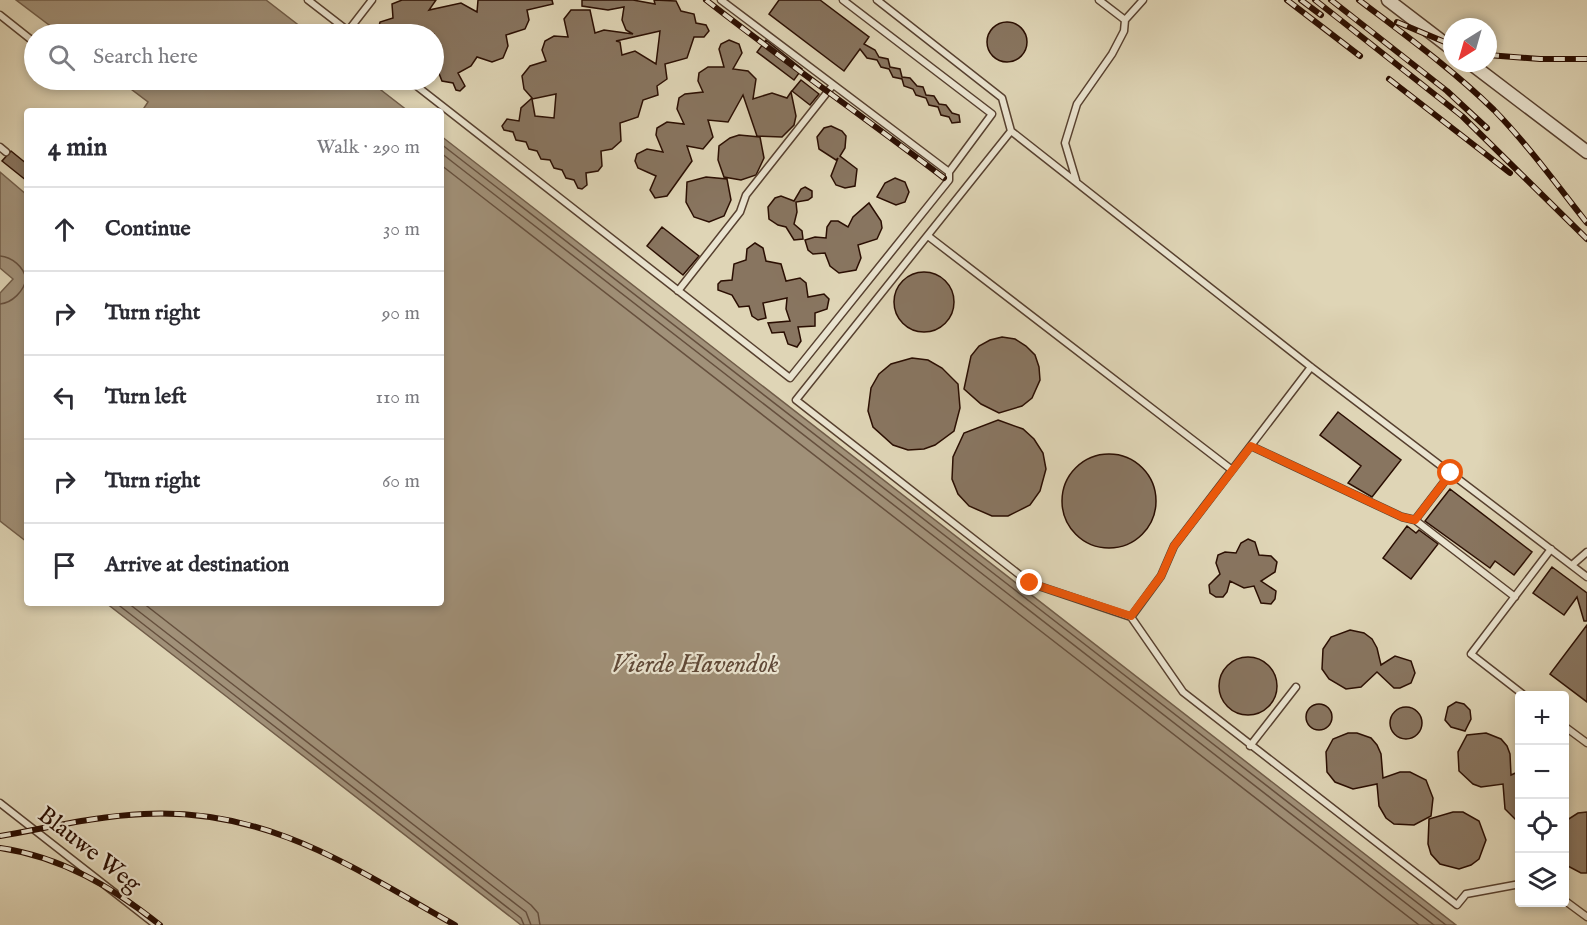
<!DOCTYPE html>
<meta charset="utf-8">
<style>
body{margin:0;font-family:"IM FELL English",serif;background:#f7f7f7;color:#2b2b33}
.controls{position:absolute;right:18px;bottom:18px;display:grid;overflow:hidden;border-radius:6px;box-shadow:0 3px 9px #0003}
.controls button{width:54px;height:54px;display:grid;place-items:center;padding:0;border:0;border-bottom:2px solid #e1e1e2;background:#fff;color:#2b2b33;font:30px sans-serif}
.compass{position:absolute;left:1443px;top:18px;width:54px;height:54px;border-radius:50%;background:#fff;box-shadow:0 3px 9px #0003;rotate:217deg}
.stop{position:absolute;width:18px;height:18px;margin:-14px;border:4px solid #ea580c;border-radius:50%;background:#fff}
.stop.end{background:#ea580c;border-color:#fff;box-shadow:0 2px 6px #0008}
.list{margin:0;padding:0;list-style:none}
h2{display:flex;justify-content:space-between;align-items:center;height:78px;margin:0;padding:0 24px;font-size:26px}
h2 small{font-size:20px;font-weight:400;color:#7c7c81}
.list li{display:grid;grid-template-columns:39px 1fr auto;gap:18px;align-items:center;box-sizing:border-box;height:84px;padding:0 24px;border-top:2px solid #e1e1e2}
.list b{display:block;font-size:22px;white-space:nowrap}
.list em{font-size:20px;font-style:normal;color:#7c7c81}
.icon{flex:none;width:33px;height:33px;fill:none;stroke:currentColor;stroke-width:2;stroke-linecap:round;stroke-linejoin:round}
.map{position:relative;flex:none;width:1587px;height:925px;overflow:hidden}
.search{position:absolute;background:#fff;box-shadow:0 3px 9px #0003;left:24px;top:24px;width:420px;height:66px;display:flex;align-items:center;gap:15px;box-sizing:border-box;padding:0 21px;border-radius:33px;color:#7c7c81;font-size:22px}
.panel{position:absolute;background:#fff;box-shadow:0 3px 9px #0003;left:24px;top:108px;width:420px;height:498px;border-radius:6px}
.map>svg:first-child{display:block}
</style>
<div class="map">
<svg width="1587" height="925" viewBox="0 0 1587 925">
<rect width="100%" height="100%" fill="#dfd5b6"/>
<filter id="stains"><feTurbulence type="fractalNoise" baseFrequency=".00333" numOctaves="4"/><feColorMatrix values="0 0 0 0 .2 0 0 0 0 .09 0 0 0 0 .02 0 0 0 .5 -.17"/></filter>
<radialGradient id="worn" r=".72"><stop offset=".6" stop-color="#630" stop-opacity="0"/><stop offset="1" stop-color="#630" stop-opacity=".3"/></radialGradient>
<path fill="#a19179" stroke="#715d49" stroke-width="1.5" d="M16,0H266L310,34H61Z
M119,80H368L408,111H142L148,102Z
M441,136L1456,925H521L106,603H441Z
M0,172L27,195V542L0,521V293L13,279L0,268Z"/>
<g fill="none" stroke-linecap="round" stroke-linejoin="round">
<path stroke="#66503e" stroke-width="1.5" d="M441,144L1446,925
M441,153L1434,925
M441,165L1419,925
M0,256C12,257 24,267 26,279C24,291 12,303 0,304
M116,603L521,918L524,925
M128,603L526,912L531,925
M143,603L531,905L538,913L540,925"/>
</g>
<path fill="#887560" stroke="#2a0e02" stroke-width="1.5" fill-rule="evenodd" d="M402,0H436L429,10L461,3L477,12L478,0H552L553,4L527,10L529,20L525,29L506,35L508,46L503,58L492,62L477,57L471,66L458,73L465,86L460,91L456,90L453,83L442,81L438,71L434,72V34H383L378,30L380,22L393,18L392,4Z
M582,0H633L655,4L654,0L676,1L681,11L694,14L696,23L706,25L709,31L704,37H694L687,58L665,64L667,79L657,86L658,95L643,100L638,117L620,123L621,141L612,149L601,151L602,166L598,171L586,173L587,185L582,189L578,188L574,180L566,178L562,170L554,168L550,160L541,159L537,151L529,149L526,142L516,140L513,132L504,130L502,126L507,119L519,121L521,108L532,98L524,89L522,76L530,66L546,61L542,50L545,41L554,36L568,37L564,19L571,10H590L595,33L604,30L633,34L626,30L622,20L624,7L608,10L582,6ZM660,31L656,64L635,51L622,55L620,42L616,41ZM556,94L554,118L535,116L532,99Z
M779,0H820L869,37L864,44L875,50L879,57L888,59L890,67L900,69L902,77L910,78L917,86L923,87L926,95L934,96L939,104L946,105L952,113L959,115L960,122L952,123L949,117L941,115L938,107L929,105L926,98L916,95L913,89L904,86L902,79L893,77L889,69L881,67L877,60L867,58L860,49L844,71L769,14Z
M987 42a20 20 0 1 1 40 0a20 20 0 1 1-40 0Z
M729,40L739,44L742,53L733,69L748,71L756,79L753,99L772,93L787,98L791,92L796,116L794,125L782,137L757,136L743,95L728,122L708,120L713,137L703,149L687,146L692,161L667,196L655,198L650,190L656,176L638,168L635,161L637,154L647,149L663,152L656,135L657,128L667,122L684,124L677,109L679,98L685,94L703,92L698,81L699,73L708,67H724L719,49L721,44Z
M766,40L802,69L794,80L757,52Z
M801,80L819,94L810,105L792,91Z
M831,126L842,131L846,136L845,148L840,156L857,169L855,186L845,188L836,185L831,176L838,158L836,160L819,149L817,137L824,128Z
M739,135L760,137L764,158L756,175L741,180L724,177L718,160L719,146L730,138Z
M11,151L27,164V181L2,161Z
M706,177L727,179L731,200L724,216L709,222L694,217L686,202L687,182Z
M895,178L905,182L909,192L905,202L896,205L877,197L885,183Z
M805,187L812,191V197L808,200L796,202L797,212L794,224L802,231L803,239L794,240L786,227L778,225L769,219L768,207L775,198L781,196L794,201L801,189Z
M869,203L881,221L882,228L877,239L858,245L861,258L856,270L839,273L830,266L825,253L813,254L808,250L805,240L815,237L826,238L827,227L831,221H838L848,227L853,217Z
M662,227L699,256L683,275L647,246Z
M755,243L763,248L766,261L781,264L786,281L800,278L806,283L808,297L824,294L829,299L827,309L815,313V326L798,327L801,341L797,347L788,344L784,332L772,333L768,323L790,321L786,309L787,298L763,303L766,318L758,320L752,316L749,306L739,307L732,295L718,290V284L721,281L732,280L734,264L746,260L747,249Z
M894 302a30 30 0 1 1 60 0a30 30 0 1 1-60 0Z
M1002,337L1015,339L1026,346L1035,355L1039,367L1040,380L1032,398L1022,406L999,413L981,404L964,389L971,356L979,346L990,340Z
M912,358L928,360L942,368L958,384L960,408L954,431L935,445L924,449L908,450L893,445L873,427L868,411L871,388L879,374L891,364Z
M1338,412L1401,460L1372,497L1348,483L1361,466L1320,435Z
M998,420L1023,429L1034,439L1043,453L1046,469L1040,491L1030,505L1008,516H992L969,506L958,494L952,479L953,457L964,433Z
M1062 501a47 47 0 1 1 94 0a47 47 0 1 1-94 0Z
M1450,489L1532,552L1514,575L1495,561L1490,568L1425,521Z
M1407,526L1416,533L1419,530L1438,544L1411,579L1383,558Z
M1248,539L1255,542L1259,555L1271,556L1277,562L1275,572L1261,581L1276,591L1275,599L1271,604L1261,603L1254,586L1244,588L1230,581L1227,592L1223,597H1216L1210,593L1209,585L1220,574L1216,563L1218,555L1225,552L1236,553L1241,543Z
M1552,567L1587,593V621H1584L1577,597L1564,615L1533,593Z
M1587,625V702L1550,674Z
M1350,630L1364,633L1372,639L1377,648L1381,665L1395,656L1411,661L1415,673L1411,683L1400,688H1394L1377,672L1361,687L1346,689L1329,679L1322,669L1323,649L1331,637Z
M1219 686a29 29 0 1 1 58 0a29 29 0 1 1-58 0Z
M1456,702L1464,704L1470,710L1471,719L1465,731L1451,727L1445,720L1448,707Z
M1306 717a13 13 0 1 1 26 0a13 13 0 1 1-26 0Z
M1390 723a16 16 0 1 1 32 0a16 16 0 1 1-32 0Z
M1348,733H1357L1371,738L1377,745L1381,754L1383,778L1400,772H1410L1426,780L1433,798L1431,816L1414,825L1394,824L1386,818L1379,806L1377,784L1353,789L1335,782L1327,772L1326,752L1333,739Z
M1486,733L1501,739L1507,746L1510,754L1511,775L1520,771V824L1505,809L1503,784L1481,787L1473,784L1459,771L1458,752L1467,735Z
M1453,812H1463L1479,821L1486,840L1479,859L1471,865L1459,869L1440,864L1431,854L1428,844L1429,819Z
M1587,812V873H1581L1564,864V822L1578,813Z"/>
<g fill="none" stroke-linecap="round" stroke-linejoin="round">
<defs>
<path id="lane" d="M308,0L352,34
M721,0L949,172
M877,0L1002,98L1011,131L1311,367L1587,577
M1099,0L1125,20L1143,0
M0,15L34,42
M348,31L372,0
M409,80L790,378L949,180V172L992,114L843,0
M1011,131L796,400L1030,583L1131,617L1183,692L1457,905L1466,894L1520,884
M0,147L6,152
M1076,180L1065,143L1077,104L1112,54L1124,31L1125,20
M928,236L1232,470
M678,291L740,212L746,195L833,85
M1251,446L1402,517L1415,520L1515,597
M1415,520L1451,473
M1572,565L1587,552
M1131,617L1161,576L1174,546L1311,367
M1525,696L1471,654L1551,549
M1564,726L1587,743
M1250,746L1296,687
M0,803L156,925
M1564,900L1587,917"/>
<path id="street" d="M1388,0L1452,49
M1470,63L1587,152"/>
</defs>
<use href="#lane" stroke="#57402f" stroke-width="9"/>
<use href="#street" stroke="#57402f" stroke-width="15"/>
<use href="#lane" stroke="#eae4d0" stroke-width="6"/>
<use href="#street" stroke="#eae4d0" stroke-width="12"/>
<defs>
<path id="rail" d="M706,0C784,61 865,118 944,178
M1287,0L1360,56
M1301,0L1321,15
M1315,0L1462,116L1587,239
M1331,0L1447,91L1487,128
M1359,0C1405,35 1452,69 1494,110C1528,145 1557,185 1587,223
M1397,22L1452,45
M1488,55L1540,59H1587
M1389,79L1510,173
M0,836C47,828 96,816 144,814C269,808 351,867 455,925
M0,848C62,857 112,887 160,925"/>
</defs>
<use href="#rail" stroke="#2a0e02" stroke-width="6"/>
<use href="#rail" stroke="#eae4d0" stroke-width="4" stroke-dasharray="11" stroke-linecap="butt"/>
</g>
<g fill="none" stroke-linecap="round" stroke-linejoin="round">
<path stroke="#ea580c" stroke-width="8" d="M1030,583L1131,616L1161,576L1174,546L1251,446L1402,517L1415,520L1451,473"/>
</g>
<g text-anchor="middle" dominant-baseline="central" stroke-width="4.5" stroke-linejoin="round" paint-order="stroke">
<g font-size="24" fill="#2a0e02" stroke="#eae4d0">
<text transform="translate(89 850) rotate(38)">Blauwe Weg</text>
</g>
<g font-size="26" font-style="italic" fill="#604938" stroke="#eae4d0">
<text x="695" y="664">Vierde Havendok</text>
</g>
</g>
<rect width="100%" height="100%" filter="url(#stains)"/>
<rect width="100%" height="100%" fill="url(#worn)"/>
</svg>
<div class="controls">
<button>+</button>
<button>−</button>
<button><svg class="icon" aria-label="locate" viewBox="0 0 24 24"><circle cx="12" cy="12" r="6"/><path d="M12 2v4M12 18v4M2 12h4M18 12h4"/></svg></button>
<button><svg class="icon" aria-label="layers" viewBox="0 0 24 24"><path d="M12 4l9 5-9 5-9-5zM3 14l9 5 9-5"/></svg></button>
</div>
<svg class="compass" viewBox="-18 -18 36 36"><path d="M0-13l5 13h-10z" fill="#e53935"/><path d="M0 13l5-13h-10z" fill="#7c7c81"/></svg>
<div class="stop" style="left:1451px;top:473px"></div>
<div class="stop end" style="left:1030px;top:583px"></div>
<div class="search"><svg class="icon" aria-label="search" viewBox="0 0 24 24"><circle cx="10" cy="10" r="6"/><path d="M15 15l6 6"/></svg>Search here</div>
<section class="panel">
<h2>4 min<small>Walk · 290 m</small></h2>
<ul class="list">
<li><svg class="icon" aria-label="ahead" viewBox="0 0 24 24"><path d="M12 20V5M6 11l6-6 6 6"/></svg><div><b>Continue</b></div><em>30 m</em></li>
<li><svg class="icon" aria-label="right" viewBox="0 0 24 24"><path d="M7 20v-9h11M14 6l5 5-5 5"/></svg><div><b>Turn right</b></div><em>90 m</em></li>
<li><svg class="icon" aria-label="left" viewBox="0 0 24 24"><path d="M17 20v-9H6M10 6l-5 5 5 5"/></svg><div><b>Turn left</b></div><em>110 m</em></li>
<li><svg class="icon" aria-label="right" viewBox="0 0 24 24"><path d="M7 20v-9h11M14 6l5 5-5 5"/></svg><div><b>Turn right</b></div><em>60 m</em></li>
<li><svg class="icon" aria-label="arrive" viewBox="0 0 24 24"><path d="M6 21V4h12l-3 4 3 4H6"/></svg><div><b>Arrive at destination</b></div></li>
</ul>
</section>
</div>
